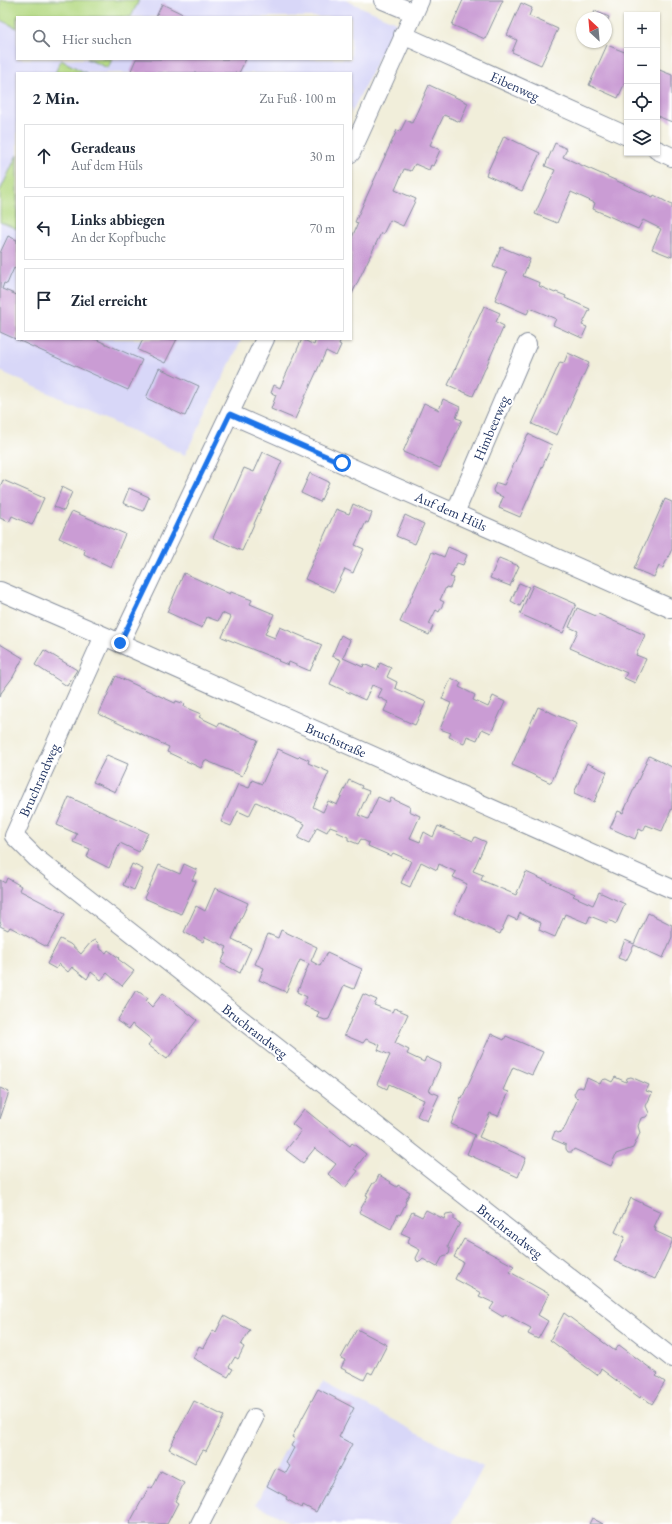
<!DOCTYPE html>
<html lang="de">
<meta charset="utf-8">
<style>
body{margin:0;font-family:"EB Garamond",serif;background:#f6f6f7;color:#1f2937}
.controls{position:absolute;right:12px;top:12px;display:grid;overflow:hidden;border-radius:0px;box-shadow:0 1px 3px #0004}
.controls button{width:36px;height:36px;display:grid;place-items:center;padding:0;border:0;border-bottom:1px solid #e0e1e3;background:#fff;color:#1f2937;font:20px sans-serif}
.compass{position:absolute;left:576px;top:12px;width:36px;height:36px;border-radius:50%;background:#fff;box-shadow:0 1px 3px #0004;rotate:334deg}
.stop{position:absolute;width:12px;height:12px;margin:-9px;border:3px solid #1a73e8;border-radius:50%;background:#fff}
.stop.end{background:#1a73e8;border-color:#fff;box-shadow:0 1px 4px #0008}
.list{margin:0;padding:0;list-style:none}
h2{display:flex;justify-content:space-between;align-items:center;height:52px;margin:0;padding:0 16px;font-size:17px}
h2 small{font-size:13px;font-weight:400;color:#747a83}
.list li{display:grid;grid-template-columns:26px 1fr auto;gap:12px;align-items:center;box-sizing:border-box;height:64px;margin:0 8px 8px;padding:0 8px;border:1px solid #e0e1e3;border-radius:0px}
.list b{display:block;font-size:15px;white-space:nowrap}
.list p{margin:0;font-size:13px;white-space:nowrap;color:#747a83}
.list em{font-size:13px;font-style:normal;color:#747a83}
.icon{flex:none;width:22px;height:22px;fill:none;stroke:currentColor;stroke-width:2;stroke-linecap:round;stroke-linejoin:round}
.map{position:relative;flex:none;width:672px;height:1524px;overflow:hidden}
.search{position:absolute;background:#fff;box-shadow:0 1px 3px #0004;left:16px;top:16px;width:336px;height:44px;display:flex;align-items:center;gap:10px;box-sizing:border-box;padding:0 14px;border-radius:0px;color:#747a83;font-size:15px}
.panel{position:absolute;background:#fff;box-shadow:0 1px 3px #0004;left:16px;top:72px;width:336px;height:268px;border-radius:0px}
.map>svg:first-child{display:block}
</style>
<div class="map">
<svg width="672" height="1524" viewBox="0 0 672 1524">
<rect width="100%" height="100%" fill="#fff"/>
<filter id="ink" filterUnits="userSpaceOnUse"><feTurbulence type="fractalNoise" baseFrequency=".025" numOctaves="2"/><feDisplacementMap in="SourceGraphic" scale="8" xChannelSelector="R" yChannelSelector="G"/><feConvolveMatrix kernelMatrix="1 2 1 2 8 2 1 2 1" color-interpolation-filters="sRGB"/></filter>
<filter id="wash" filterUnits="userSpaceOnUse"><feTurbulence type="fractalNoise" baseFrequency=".012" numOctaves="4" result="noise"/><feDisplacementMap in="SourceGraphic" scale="16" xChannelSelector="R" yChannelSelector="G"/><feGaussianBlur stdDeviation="0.9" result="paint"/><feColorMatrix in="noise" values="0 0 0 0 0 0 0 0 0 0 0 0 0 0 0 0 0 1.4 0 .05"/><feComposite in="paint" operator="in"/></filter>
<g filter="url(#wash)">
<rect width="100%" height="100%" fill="#f1eeda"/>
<path fill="#d8d7f8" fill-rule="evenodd" d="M0,0H345L396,22L351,114V73H17V339H242L185,455L0,371ZM17,17H351V59H17Z
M322,1382L483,1467L453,1524H293L256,1504Z"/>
<path fill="#b4d982" stroke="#688470" d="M0,0H139L131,17H17V28L0,20Z
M87,59H112L108,68Z
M61,60L86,73H55Z
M17,155V229L0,222V191Z"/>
<g id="blocks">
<path fill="#ca9cd4" d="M463,0H503L485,39L452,25Z
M521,3L532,8L529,16L558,29L541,65L512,52L517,40L507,35Z
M162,4L189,17H156Z
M595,11L609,17L606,24V18H592Z
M607,45L627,53V78L618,98L589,85Z
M136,59H246L239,73H130Z
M657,69L672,75V122L657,116Z
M429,85L468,103L460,122L444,115L430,145L440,150L433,166L431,165L429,170L415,164L411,171L404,169L395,190L416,199L403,226L390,220L383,234L381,233L351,296V240L358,223L355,222L397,130L400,132L406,120L412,123Z
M504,136L540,153L522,191L486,175Z
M555,143L567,149L563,157L653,197L654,195L672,205V257L652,249L661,229L643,220L638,229L593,209L595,203L571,192L557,223L535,214L555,170L545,166Z
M8,236L17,240V270L14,268L7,284L4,283L2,289L17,295V339H95L142,360L128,390L0,332V253Z
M501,247L530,259L523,276L540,283L539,286L555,293L556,292L566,296L565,298L590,309L582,325L587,327L582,338L553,325L556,319L530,308L527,314L495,300L507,272L493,267Z
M484,306L500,313L496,322L504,326L473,396L448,385Z
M143,339H177L165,363L138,350Z
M302,339L314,345L316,339H341L339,344L341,345L336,356L326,351L295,419L271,409L276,395L271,393L274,385L280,388Z
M568,353L589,363L557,435L532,424L560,362L564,363Z
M159,368L199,386L185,416L146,398Z
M443,399L460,407L456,418L462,420L440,468L403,452L424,403L439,410Z
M528,434L552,445L520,517L499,508L503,497L494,493L493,490L496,483H498L504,485Z
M263,452L282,461L242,551L213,538L244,468L254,472Z
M310,473L329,482L320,502L301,493Z
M3,480L44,498L32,525L12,516L9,522L0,518V487Z
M62,487L72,492L64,511L54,507Z
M129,488L149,497L143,511L123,503Z
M665,499L672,502V549L663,568L659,566L654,577L634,569Z
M353,504L372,513L368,523L366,522L355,545L364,549L355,568L353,573L345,569L334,592L305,579L336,509L349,514Z
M72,511L125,534L111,567L84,554L85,550L59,538Z
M405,515L424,524L415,544L396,536Z
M448,547L467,555L463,565L457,563L450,577L454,578L450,588L446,587L440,600L444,602L439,612L436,610L429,624L433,626L429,635L400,622L432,552L444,557Z
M499,558L519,566L510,586L490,578Z
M184,573L230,594L231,592L252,600L250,604L274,614L265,634L275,638L280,627L322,645L310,671L289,662L288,665L278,661L279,660L222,637L231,617L222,613L218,621L207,617L202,628L167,612Z
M519,583L529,587L520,606L511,601Z
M533,585L576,604L563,633L520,614Z
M577,608L596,616L598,614L645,635L636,655L646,659L635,683L624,678L627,673L570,648L578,631L569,627Z
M341,635L350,640L343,658L363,667L364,664L377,670L380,663L391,668L387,677L397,682L395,688L426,702L415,725L384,711L388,702L378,697L382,689L372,685L365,700L330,684L341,660L332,656Z
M0,644L23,658L13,677L1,693L0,697Z
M44,650L77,670L67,686L35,665Z
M116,676L175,703L176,701L185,704L184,707L201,714L199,717L218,726L220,723L258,740L242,776L205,760L201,768L167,752L169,747L99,714Z
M451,678L461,683L459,687L475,695L473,700L488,707L493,696L505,702L491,733L482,729L477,740L467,736L464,744L449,737L451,733L440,729L451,703L442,699Z
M538,707L577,724L551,783L512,765Z
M278,749L298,758L300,756L309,760L308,763L329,772L313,807L323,812L328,801L337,805L349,780L362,786L361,788L369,791L358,815L368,819L378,797L389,802L391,798L410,807L409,811L420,816L410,838L420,842L424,832L433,837L438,826L473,841L475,837L486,842L473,871L483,875L481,880L516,895L526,872L575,894L573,896L593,905L599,892L625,904L616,924L609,920L607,923L590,916L587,923L565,914L555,937L539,930L541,923L520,913L517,920L508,916L500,934L454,913L467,884L453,877L456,872L439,864L437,870L421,862L410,887L401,883L411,861L393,853L391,856L368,846L369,843L361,839L358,844L348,840V837L337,832L338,829L330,826L327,832L317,827L309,843L298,838L305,824L256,802L249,816L238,811L231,826L221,822L238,784L249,788L252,780L262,784Z
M107,755L128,764L115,792L93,782Z
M649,756L672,767V808L662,831L646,825L643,831L639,829L635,839L610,828L618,811L623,813Z
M587,763L607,772L594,802L574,793Z
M69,797L148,833L139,852L120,843L109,868L87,857L90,849L73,842L77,834L57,825Z
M132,864L143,869L134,890L123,885Z
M184,864L197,870L192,880L196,881L181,914L144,898L159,865L180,874Z
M7,878L21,886L19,890L65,914L47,947L10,927L8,930L0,926L1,923L0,922V880L5,883Z
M215,888L248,903L232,939L251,948L240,973L221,963L226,952L225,951L227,947L205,937L203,942L184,932L196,906L205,911Z
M648,913L672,925V937L663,958L634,945L626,961L618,958L625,940L634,944Z
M281,930L317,947L311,961L320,966L327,953L362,969L354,989L344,985L329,1019L325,1020L317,1017L319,1012L303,1005L307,997L297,992L309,964L300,960L286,992L259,980L264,968L255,964L268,934L278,938Z
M60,939L70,944L81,954L91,942L95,940L99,944V948L106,953L108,950L119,958L118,959L134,971L122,986L107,973L101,980L91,972L87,979L72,967L68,972L59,964L56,969L47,964Z
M136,990L148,998L146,1001L152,1007L163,993L197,1020L167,1059L148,1045L152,1040L132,1024L129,1029L117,1021Z
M363,994L377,1000L374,1005L392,1012L394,1008L408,1014L395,1043L409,1050L407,1054L424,1062L426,1057L441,1064L429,1091L439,1095L427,1121L417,1116L424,1100L389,1084L387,1089L377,1084L390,1055L378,1050L380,1045L366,1039L363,1043L344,1035Z
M491,1034L504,1040L506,1036L543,1052L532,1075L513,1067L503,1090L509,1092L498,1116L490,1113L479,1137L526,1158L518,1177L467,1154L475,1135L451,1124L460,1102H459L461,1097L462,1098Z
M615,1077L626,1082L627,1078L631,1077L649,1085L646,1091L652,1093L646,1106L649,1113L646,1117L641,1118L638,1126L640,1133L633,1148L616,1154L611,1166L574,1149L572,1152H568L566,1149V1145L552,1139L555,1131L558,1133L563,1131L578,1098L575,1097L574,1094L577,1088L580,1087L583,1088L587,1078L600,1084L602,1080L606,1079L612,1082Z
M0,1088L9,1092L0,1119Z
M304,1109L350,1146L352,1143L366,1154L355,1169L358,1171L345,1188L328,1174L336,1164L315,1148L303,1163L286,1150L301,1131L292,1124Z
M379,1175L391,1182L390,1183L397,1187L398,1185L410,1192L405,1202L406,1203L400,1215L398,1214L391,1229L359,1212L368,1196L366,1195L373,1183H375Z
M631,1198L661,1212L654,1227L656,1228L655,1231L672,1239V1242L655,1279L614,1261L625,1237L615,1232Z
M426,1210L444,1219L446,1214L452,1213L454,1215V1220L460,1223L448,1246L450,1250L449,1254L443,1256L437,1267L423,1259L420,1262L417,1261L416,1258L420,1250L407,1243L410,1237L401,1233L412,1212L422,1217Z
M464,1239L514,1266L510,1272L549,1294L538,1315L548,1321L538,1339L528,1334L531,1328L505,1314L503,1317L490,1309L494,1303L479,1296L481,1293L455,1279L463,1262L454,1257Z
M564,1313L615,1351L619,1345L658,1374L656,1376L665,1382L652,1404L641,1396L640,1398L601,1369L597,1375L550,1340Z
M224,1316L250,1330L241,1345L244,1347L238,1359L235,1357L229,1367L233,1369L228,1377L193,1358L199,1346L203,1348L213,1330L216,1332Z
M357,1329L387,1345L372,1374L368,1372L364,1380L341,1368L345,1360L341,1358Z
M318,1389L354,1408L339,1437L352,1444L316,1512L303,1505L302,1508L286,1499L287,1497L267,1486L276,1468L286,1473L290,1466L286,1463L294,1448L291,1446L295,1439L292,1437Z
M194,1401L224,1416L206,1451L203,1450L195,1463L169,1449Z
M161,1471L184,1483L175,1501L178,1503L167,1524H129L149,1487L152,1489Z
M592,1518L603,1524H589Z"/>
</g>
</g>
<g filter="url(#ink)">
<use href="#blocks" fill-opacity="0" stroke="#868e9c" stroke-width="1"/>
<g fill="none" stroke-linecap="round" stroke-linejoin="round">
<defs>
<path id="street" d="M383,0L414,13
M403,35L627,136
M657,150L672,157
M351,153L420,0
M230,414L672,609
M455,513L527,344
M0,591L104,636L672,889
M104,636L14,836L36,858L672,1358
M120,643L265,339
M200,1524L254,1418"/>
</defs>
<use href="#street" stroke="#868e9c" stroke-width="20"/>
<use href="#street" stroke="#fff" stroke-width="18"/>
</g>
</g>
<g fill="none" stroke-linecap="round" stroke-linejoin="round" filter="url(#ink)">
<path stroke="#1a73e8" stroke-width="5" d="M120,643L230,414L342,463"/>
</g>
<g text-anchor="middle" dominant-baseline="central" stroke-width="4" stroke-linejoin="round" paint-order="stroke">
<g font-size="14" fill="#1b2f5e" stroke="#fff">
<text transform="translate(515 86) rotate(24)">Eibenweg</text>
<text transform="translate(491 428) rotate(-67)">Himbeerweg</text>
<text transform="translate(451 511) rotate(24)">Auf dem Hüls</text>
<text transform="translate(336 740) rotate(24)">Bruchstraße</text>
<text transform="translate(39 780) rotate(-66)">Bruchrandweg</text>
<text transform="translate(255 1031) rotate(38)">Bruchrandweg</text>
<text transform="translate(510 1231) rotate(38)">Bruchrandweg</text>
</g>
</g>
</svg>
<div class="controls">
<button>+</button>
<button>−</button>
<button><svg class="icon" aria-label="locate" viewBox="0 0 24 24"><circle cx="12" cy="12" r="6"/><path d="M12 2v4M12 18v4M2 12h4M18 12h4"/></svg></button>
<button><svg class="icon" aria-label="layers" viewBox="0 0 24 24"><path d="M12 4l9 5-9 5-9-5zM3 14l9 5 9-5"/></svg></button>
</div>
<svg class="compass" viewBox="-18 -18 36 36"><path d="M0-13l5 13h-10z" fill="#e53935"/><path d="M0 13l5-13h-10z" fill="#747a83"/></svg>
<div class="stop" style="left:342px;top:463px"></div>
<div class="stop end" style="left:120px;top:643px"></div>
<div class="search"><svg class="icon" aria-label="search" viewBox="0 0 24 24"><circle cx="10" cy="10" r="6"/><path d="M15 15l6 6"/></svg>Hier suchen</div>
<section class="panel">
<h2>2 Min.<small>Zu Fuß · 100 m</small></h2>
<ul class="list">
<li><svg class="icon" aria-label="ahead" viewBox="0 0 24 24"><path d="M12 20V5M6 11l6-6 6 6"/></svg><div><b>Geradeaus</b><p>Auf dem Hüls</p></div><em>30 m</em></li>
<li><svg class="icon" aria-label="left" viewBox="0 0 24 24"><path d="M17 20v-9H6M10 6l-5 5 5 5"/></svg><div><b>Links abbiegen</b><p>An der Kopfbuche</p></div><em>70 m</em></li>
<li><svg class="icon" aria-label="arrive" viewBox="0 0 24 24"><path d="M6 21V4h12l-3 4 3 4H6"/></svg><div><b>Ziel erreicht</b></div></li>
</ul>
</section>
</div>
